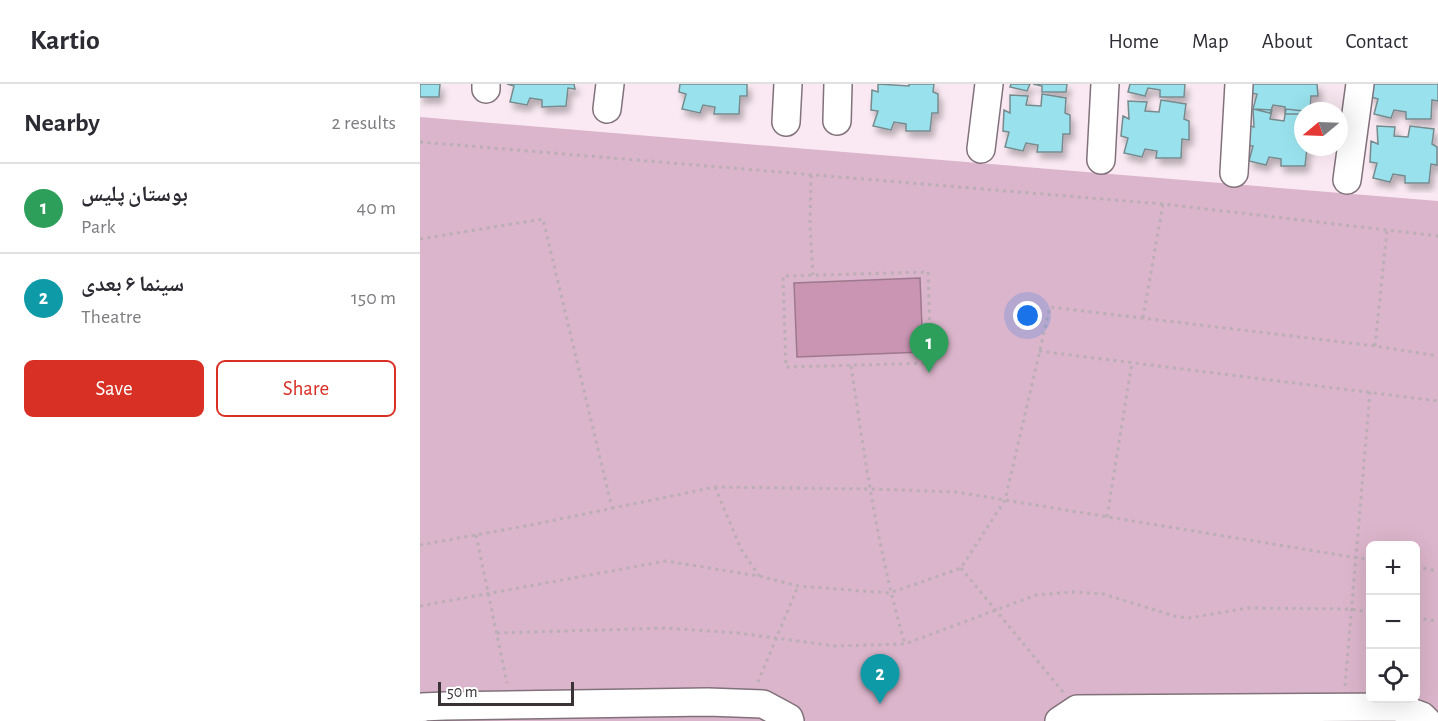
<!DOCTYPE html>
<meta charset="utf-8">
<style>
body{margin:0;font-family:"Alegreya Sans","Noto Naskh Arabic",sans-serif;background:#f2f2f3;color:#2b2b33}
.controls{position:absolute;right:18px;bottom:18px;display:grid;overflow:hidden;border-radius:9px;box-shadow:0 6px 24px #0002}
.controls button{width:54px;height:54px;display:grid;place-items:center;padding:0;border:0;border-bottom:2px solid #e1e1e2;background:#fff;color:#2b2b33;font:30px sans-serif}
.compass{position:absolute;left:874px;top:18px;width:54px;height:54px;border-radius:50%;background:#fff;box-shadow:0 6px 24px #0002;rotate:251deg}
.scale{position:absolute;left:18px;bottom:15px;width:136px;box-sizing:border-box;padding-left:6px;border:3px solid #393336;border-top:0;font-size:16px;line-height:21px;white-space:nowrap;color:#393336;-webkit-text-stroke:4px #fff;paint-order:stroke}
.you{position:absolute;left:608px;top:232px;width:21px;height:21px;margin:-15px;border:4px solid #fff;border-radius:50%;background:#1a73e8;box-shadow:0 0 0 9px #1a73e833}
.badge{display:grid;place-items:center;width:39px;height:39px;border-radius:50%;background:#d93025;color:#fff;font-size:20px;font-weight:700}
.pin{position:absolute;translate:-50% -50px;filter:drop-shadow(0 2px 3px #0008)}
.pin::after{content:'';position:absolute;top:32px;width:21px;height:18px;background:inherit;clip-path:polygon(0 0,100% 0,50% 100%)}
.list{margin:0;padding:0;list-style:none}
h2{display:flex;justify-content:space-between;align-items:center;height:78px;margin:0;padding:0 24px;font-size:26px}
h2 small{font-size:20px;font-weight:400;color:#7c7c81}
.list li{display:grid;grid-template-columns:39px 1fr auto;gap:18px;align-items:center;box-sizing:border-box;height:90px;padding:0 24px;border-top:2px solid #e1e1e2}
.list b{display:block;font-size:22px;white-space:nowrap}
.list p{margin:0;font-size:20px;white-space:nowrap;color:#7c7c81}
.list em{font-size:20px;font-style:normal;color:#7c7c81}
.actions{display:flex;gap:12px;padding:18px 24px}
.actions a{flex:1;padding:14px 0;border:2px solid #d93025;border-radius:9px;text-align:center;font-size:21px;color:#d93025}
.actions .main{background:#d93025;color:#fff}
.icon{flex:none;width:33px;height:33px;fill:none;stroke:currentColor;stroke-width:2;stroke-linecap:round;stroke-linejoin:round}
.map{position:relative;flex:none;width:1018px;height:637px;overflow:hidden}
header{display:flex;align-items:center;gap:36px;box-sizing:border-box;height:84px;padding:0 30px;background:#fff;border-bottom:2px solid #e1e1e2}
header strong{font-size:28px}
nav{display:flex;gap:33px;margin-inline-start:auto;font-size:21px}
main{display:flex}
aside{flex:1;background:#fff}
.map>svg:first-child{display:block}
</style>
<header>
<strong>Kartio</strong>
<nav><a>Home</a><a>Map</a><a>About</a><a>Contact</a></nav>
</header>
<main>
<aside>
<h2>Nearby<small>2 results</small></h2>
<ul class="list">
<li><span class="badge" style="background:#2e9e5b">1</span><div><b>بوستان پلیس</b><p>Park</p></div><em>40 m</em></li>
<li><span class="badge" style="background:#0f9aa8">2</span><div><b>سینما ۶ بعدی</b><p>Theatre</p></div><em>150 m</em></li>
</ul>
<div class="actions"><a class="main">Save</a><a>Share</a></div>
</aside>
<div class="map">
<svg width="1018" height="637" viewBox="0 0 1018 637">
<defs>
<filter id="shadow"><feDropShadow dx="3.5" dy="6" stdDeviation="3" flood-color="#0004"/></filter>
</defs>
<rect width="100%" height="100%" fill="#fae9f2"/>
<path fill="#dbb5cb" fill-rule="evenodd" d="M0,33L1018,117V637H0ZM950,462H996V614H950Z"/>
<path fill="#c995b3" stroke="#9e788e" stroke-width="1.5" d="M500,194L503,268L377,273L374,199Z"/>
<path fill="#99e2ed" stroke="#778b8e" stroke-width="1.5" filter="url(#shadow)" d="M0,0H20L19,13H0Z
M87,0H154L155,5L148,4L146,22L122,23V16L110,14L107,21L90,18L94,2Z
M260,0H327V12H320L319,30H294L295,23L283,21L280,29L262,25L266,10L259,8Z
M458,0L489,2V0H514L513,8L518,10V29H512L510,47H486V40L474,38L471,46L453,42L458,27L451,26L452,6L458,8Z
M591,0H610L607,7L590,3Z
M613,0H647L646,8H622V2Z
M710,0H765L764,13H740V6L728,4L725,12L708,8Z
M830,0H897L898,12H891L890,27H883V30H865V23L853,21L850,29L833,25L837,10L830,9Z
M952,0H1018V17L1012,16L1011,35H986V28L974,26L971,34L954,30L958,15L951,13Z
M622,10L646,14L645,29L650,31V50H643L642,68H617L618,61L606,59L603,67L585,63L589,48L583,47L584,26L590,29V11L608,12L606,21L621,22Z
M741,16L766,20L764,35L769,37V56L762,55L761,74H736L737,67L725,65L722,73L704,69L708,54L701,52L703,32L709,35L708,17L727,18L725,27L739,28Z
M833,25L852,26L850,35L864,37L866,25L883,27V63H894L887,64L885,82H861V75L849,73L846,81L829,77L833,62L826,61L827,41L834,43Z
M957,42L975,43L974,52L988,53L990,42L1014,45L1012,60L1017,63V81L1011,80L1009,99H985V92L973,90L970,98L953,94L957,79L950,78L951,57L958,60Z"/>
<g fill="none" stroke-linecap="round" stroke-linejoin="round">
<defs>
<path id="minor" d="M66,5V0
M187,25L190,0
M417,37L418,0
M366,38L368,0
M561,65L569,0
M681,76L685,0
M814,89L819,0
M927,96L940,0
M0,625L2,623L25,622L288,618L343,620L369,634L370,637
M639,637L657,625L977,623L1002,632L1007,637"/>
</defs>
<use href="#minor" stroke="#81717a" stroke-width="30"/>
<path stroke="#bbaeb5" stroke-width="3" stroke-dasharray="3 4.5" stroke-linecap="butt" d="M0,58L743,120L1018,152
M391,91L390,141L393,191
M0,155L123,135L192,424
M508,188L511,279L366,283L363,192Z
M723,234L743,120
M955,262L967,146
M619,267L1018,317
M431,282C445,375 458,469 485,560
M295,403L321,465L339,492
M687,433L712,278
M56,451L87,599
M0,461L116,440L295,403L450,405L536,408L950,476
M996,483L1018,487
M541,484L643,608
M0,522L246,477L339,492L378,502L470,509L541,484L585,416L630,223L955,262L1018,272
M996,534L1018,537
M77,549L247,544L317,549L415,562L485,560L616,511L654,508L683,510L758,533L769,534L828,524L931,525L950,528
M338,598L378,502
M925,602L950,308"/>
<use href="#minor" stroke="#fff" stroke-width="27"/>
</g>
</svg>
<div class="controls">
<button>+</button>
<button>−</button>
<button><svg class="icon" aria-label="locate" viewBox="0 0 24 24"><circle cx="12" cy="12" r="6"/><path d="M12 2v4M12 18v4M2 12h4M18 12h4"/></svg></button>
</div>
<svg class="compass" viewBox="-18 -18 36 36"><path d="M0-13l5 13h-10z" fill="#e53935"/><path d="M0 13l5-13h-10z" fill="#7c7c81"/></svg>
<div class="scale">50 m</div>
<div class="you"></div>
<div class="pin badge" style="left:509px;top:289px;background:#2e9e5b">1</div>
<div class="pin badge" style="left:460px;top:620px;background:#0f9aa8">2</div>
</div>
</main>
